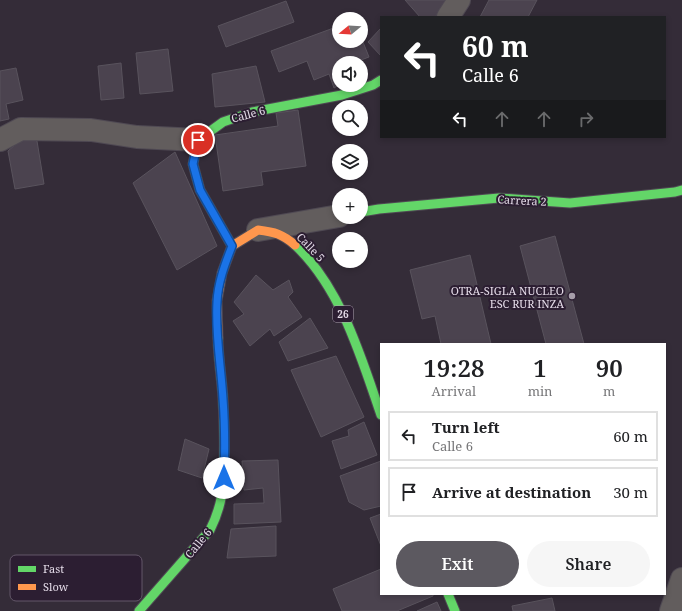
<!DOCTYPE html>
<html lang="en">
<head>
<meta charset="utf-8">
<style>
  :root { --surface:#fff; --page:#f6f6f6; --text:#202124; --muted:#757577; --line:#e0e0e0; --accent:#5c5960 }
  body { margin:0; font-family:"Noto Serif",serif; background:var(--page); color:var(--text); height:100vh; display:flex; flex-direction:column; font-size:15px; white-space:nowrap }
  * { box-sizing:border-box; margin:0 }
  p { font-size:13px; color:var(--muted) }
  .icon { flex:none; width:22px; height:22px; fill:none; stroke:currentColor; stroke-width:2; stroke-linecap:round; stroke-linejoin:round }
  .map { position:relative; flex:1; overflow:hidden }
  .panel { position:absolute; left:380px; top:343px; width:286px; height:252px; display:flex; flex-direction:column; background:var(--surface); border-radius:0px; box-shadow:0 2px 6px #0003 }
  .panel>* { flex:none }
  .hud { position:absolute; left:380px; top:16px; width:286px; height:122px; border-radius:0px; box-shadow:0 2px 6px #0003; background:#202124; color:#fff; overflow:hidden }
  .needle { width:26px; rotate:252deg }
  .fabs { position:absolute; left:332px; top:12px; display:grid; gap:8px }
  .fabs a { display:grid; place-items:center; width:36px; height:36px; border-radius:50%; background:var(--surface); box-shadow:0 2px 6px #0003; font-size:20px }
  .pin { position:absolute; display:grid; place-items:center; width:34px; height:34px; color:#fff; margin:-17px; border:2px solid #fff; border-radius:50%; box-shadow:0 1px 4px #0007 }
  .me { position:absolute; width:44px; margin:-22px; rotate:0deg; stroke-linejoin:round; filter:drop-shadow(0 0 3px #0008) }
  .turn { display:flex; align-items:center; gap:14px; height:84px; padding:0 16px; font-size:18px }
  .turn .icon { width:52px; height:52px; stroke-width:2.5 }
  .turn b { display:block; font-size:28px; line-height:34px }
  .lanes { display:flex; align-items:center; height:38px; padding:0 16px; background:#0003; justify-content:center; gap:20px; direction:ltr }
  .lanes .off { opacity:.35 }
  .eta { display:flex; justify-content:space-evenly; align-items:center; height:68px; text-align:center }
  .eta b { font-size:24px; font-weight:600; line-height:28px }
  .primary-button { display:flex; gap:8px; margin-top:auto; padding:8px 16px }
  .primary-button a { flex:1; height:46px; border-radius:24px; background:var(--accent); color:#fff; font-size:16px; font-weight:600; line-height:46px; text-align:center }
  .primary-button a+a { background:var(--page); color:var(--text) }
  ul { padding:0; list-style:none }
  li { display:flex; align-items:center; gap:12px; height:50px; margin:0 8px 6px; padding:0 8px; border:2px solid var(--line); border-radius:0px }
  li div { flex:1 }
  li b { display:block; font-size:15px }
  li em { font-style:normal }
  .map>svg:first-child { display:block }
</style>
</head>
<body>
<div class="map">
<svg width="682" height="611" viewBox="0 0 682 611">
  <rect width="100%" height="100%" fill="#342c38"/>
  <!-- building -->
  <path fill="#4b434f" stroke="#59535d" d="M 405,0 L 449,0 L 435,17 L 420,17 Z
    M 489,0 L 537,0 L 528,17 L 480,17 Z
    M 286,1 L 294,22 L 226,47 L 218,26 Z
    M 339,26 L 339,41 L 361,41 L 361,37 L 369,57 L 353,63 L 339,63 L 339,85 L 334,88 L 329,74 L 314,80 L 307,61 L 279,72 L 271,51 Z
    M 381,28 L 381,56 L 368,42 Z
    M 168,49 L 173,91 L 140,94 L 136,53 Z
    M 121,63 L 124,98 L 101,100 L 98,66 Z
    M 256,66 L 265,102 L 215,107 L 212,74 Z
    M 16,68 L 23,100 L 6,104 L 9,119 L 0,121 L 0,71 Z
    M 298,110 L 306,166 L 261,172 L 263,185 L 223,191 L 215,135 L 278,126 L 276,113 Z
    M 24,137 L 37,141 L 44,184 L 15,189 L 8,151 Z
    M 175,152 L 217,246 L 177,270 L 133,183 Z
    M 555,236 L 584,344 L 546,344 L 520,246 Z
    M 470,255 L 491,344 L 441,344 L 435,316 L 422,319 L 410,270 Z
    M 256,275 L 273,290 L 289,280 L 293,292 L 288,297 L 302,317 L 274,336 L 270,329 L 250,346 L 233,321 L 244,314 L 234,302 Z
    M 310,318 L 328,348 L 288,361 L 279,342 Z
    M 336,356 L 364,417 L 321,437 L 291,370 Z
    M 364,422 L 377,455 L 341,469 L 332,441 L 349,436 L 348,430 Z
    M 185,439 L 209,449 L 202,478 L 178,470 Z
    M 278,460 L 281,522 L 234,524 L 234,504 L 264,503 L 263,488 L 244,490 L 242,461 Z
    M 381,461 L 381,506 L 364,510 L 349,502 L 340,476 Z
    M 381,514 L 381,546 L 370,518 Z
    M 276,526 L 276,556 L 227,558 L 231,529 Z
    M 381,569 L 381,594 L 433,594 L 433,596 L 397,611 L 342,611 L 333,589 Z
    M 552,598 L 555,611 L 513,611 L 512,606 Z
    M 437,602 L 441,611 L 417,611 Z"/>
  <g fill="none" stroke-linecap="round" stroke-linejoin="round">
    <defs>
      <path id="street" d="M 448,17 L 459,0
        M 0,140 L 21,129 L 91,130 L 137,137 L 198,140
        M 258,230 L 339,216
        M 671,611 L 682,579"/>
      <path id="fast" d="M 361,212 L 379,209 L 499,198 L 570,203 L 675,192 L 682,190
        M 295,245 C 341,288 361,357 381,415
        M 232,246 L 200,190 L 193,164 L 198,140 L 223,122 L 252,112 L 342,95 L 373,85 L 381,80
        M 448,594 L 455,611
        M 139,611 L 210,530 C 222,506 224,487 224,461 C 225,441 224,420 223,399 C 222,379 218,358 218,338"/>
      <path id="slow" d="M 218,338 L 217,301 L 222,273 L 232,246 L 258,230 C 275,232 282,234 295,245"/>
    </defs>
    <!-- street casing -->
    <use href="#street" stroke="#4f4953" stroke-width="24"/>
    <!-- fast casing -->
    <use href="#fast" stroke="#4f4953" stroke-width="11"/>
    <!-- slow casing -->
    <use href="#slow" stroke="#4f4953" stroke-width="11"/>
    <!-- street -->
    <use href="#street" stroke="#625d5d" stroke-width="22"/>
    <!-- fast -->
    <use href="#fast" stroke="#63d668" stroke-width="9"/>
    <!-- slow -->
    <use href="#slow" stroke="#ff974d" stroke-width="9"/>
  </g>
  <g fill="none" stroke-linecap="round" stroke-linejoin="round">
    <defs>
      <path id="route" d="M 198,140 L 193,164 L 200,190 L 232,246 C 225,264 218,282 217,302 C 215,334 221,366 223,399 C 225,425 225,452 224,478"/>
    </defs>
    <!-- route casing -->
    <use href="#route" stroke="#114b97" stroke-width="10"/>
    <!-- route -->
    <use href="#route" stroke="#1a73e8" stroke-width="7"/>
  </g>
  <!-- markers -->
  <circle fill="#a69eaa" stroke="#2c1e32" stroke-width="1.5" cx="572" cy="296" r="4"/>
  <g text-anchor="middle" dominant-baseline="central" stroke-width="4" stroke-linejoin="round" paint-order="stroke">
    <!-- shield labels -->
    <rect fill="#2c1e32" stroke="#ada2b1" stroke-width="1" x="333" y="306" width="20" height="16" rx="3"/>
    <g font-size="10" font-weight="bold" fill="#e4dbe8">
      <text x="343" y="314">26</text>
    </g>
    <!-- street labels -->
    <g font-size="11" fill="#e4dbe8" stroke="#2c1e32">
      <text transform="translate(248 114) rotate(-15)">Calle 6</text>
      <text transform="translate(522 200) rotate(3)">Carrera 2</text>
      <text transform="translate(311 247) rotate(46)">Calle 5</text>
      <text transform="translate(198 543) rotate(-51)">Calle 6</text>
    </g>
    <!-- poi labels -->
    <g font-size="11" fill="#e4dbe8" stroke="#2c1e32" text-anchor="end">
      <text x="564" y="290">OTRA-SIGLA NUCLEO<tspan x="564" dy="13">ESC RUR INZA</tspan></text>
    </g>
  </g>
  <!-- legend -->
  <rect x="10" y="555" width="132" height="46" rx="6" fill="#2c1e32" stroke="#635769" stroke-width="1"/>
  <rect x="18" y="566" width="18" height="6" fill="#63d668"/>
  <rect x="18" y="584" width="18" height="6" fill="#ff974d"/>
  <g font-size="11" fill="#e4dbe8">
    <text x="43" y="573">Fast</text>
    <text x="43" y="591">Slow</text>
  </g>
</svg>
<div class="fabs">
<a><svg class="needle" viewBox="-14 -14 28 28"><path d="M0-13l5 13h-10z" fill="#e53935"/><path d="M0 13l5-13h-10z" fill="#757577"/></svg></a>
<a><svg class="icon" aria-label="sound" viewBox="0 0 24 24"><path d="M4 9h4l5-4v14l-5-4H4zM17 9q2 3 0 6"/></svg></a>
<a><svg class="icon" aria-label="search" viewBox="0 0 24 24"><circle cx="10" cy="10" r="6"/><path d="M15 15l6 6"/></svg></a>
<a><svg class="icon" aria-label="layers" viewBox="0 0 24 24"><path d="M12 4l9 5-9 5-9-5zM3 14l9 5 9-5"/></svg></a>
<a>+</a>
<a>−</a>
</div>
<div class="pin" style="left:198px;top:140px;background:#d93025"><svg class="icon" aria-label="arrive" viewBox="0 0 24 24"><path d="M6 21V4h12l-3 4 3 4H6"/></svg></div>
<svg class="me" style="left:224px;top:478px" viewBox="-20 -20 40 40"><circle r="19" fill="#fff"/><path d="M0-13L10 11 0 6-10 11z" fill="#1a73e8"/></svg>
<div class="hud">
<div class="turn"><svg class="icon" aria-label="left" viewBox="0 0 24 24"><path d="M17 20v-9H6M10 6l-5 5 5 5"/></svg><div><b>60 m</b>Calle 6</div></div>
<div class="lanes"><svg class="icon" aria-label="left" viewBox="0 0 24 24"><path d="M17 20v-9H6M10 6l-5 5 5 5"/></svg><svg class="icon off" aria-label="ahead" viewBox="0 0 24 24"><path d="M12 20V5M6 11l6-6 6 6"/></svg><svg class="icon off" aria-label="ahead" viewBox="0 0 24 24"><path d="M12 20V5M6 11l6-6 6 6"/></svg><svg class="icon off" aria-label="right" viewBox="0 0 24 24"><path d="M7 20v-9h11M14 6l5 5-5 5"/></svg></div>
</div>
<section class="panel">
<div class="eta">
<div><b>19:28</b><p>Arrival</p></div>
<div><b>1</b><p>min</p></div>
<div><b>90</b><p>m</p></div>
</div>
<ul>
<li><svg class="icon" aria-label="left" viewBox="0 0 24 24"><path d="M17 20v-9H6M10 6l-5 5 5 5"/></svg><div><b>Turn left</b><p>Calle 6</p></div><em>60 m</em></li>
<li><svg class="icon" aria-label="arrive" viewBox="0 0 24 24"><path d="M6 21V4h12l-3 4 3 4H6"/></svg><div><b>Arrive at destination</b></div><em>30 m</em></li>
</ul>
<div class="primary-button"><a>Exit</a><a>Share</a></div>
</section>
</div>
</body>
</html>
